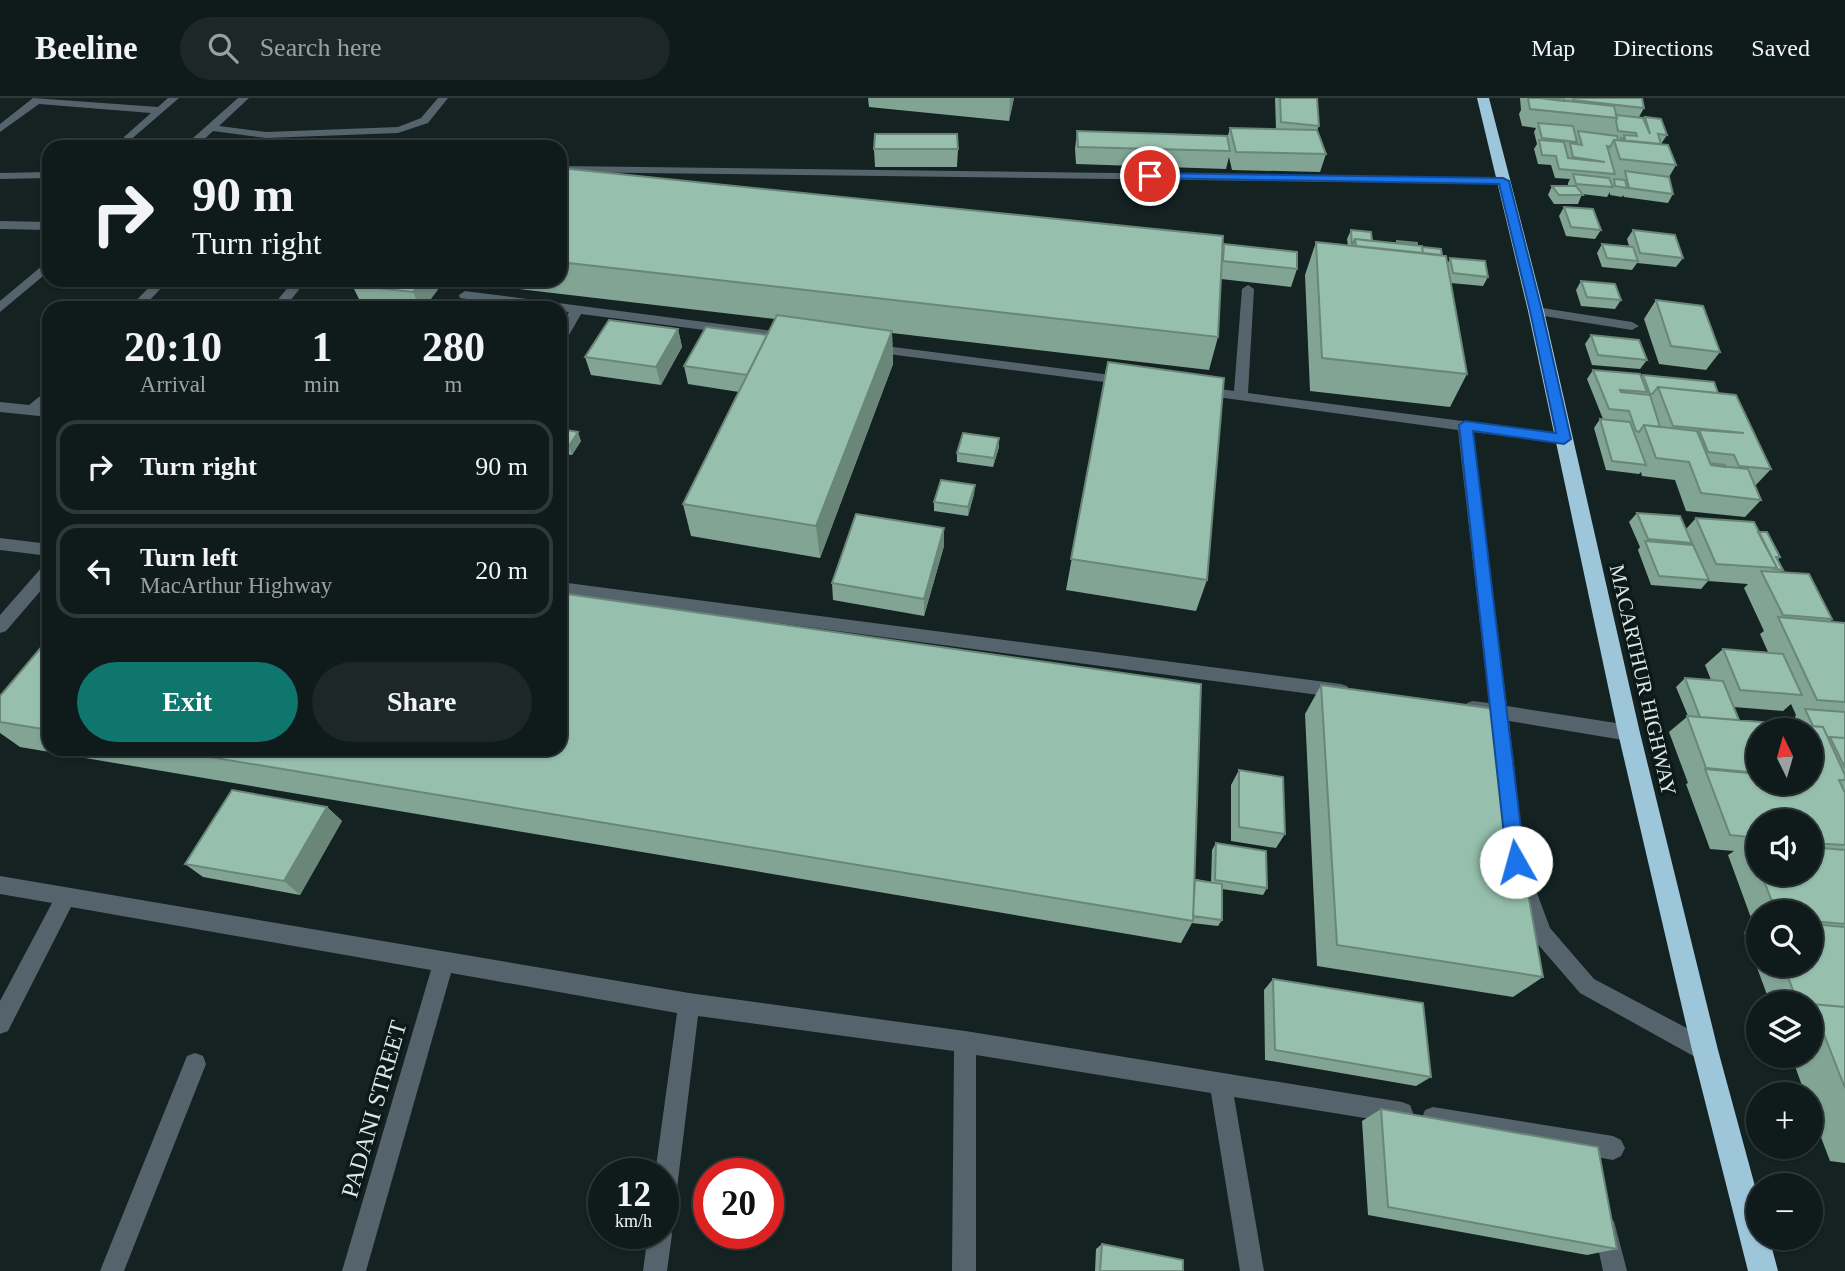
<!DOCTYPE html>
<html lang="en">
<head>
<meta charset="utf-8">
<style>
  :root { --surface:#0f1a1a; --page:#1d2727; --text:#f1f3f6; --muted:#9ba1a2; --line:#2f3839; --accent:#0f766e }
  body { margin:0; font-family:Georgia,serif; background:var(--page); color:var(--text); height:100vh; display:flex; flex-direction:column; font-size:26px; white-space:nowrap }
  * { box-sizing:border-box; margin:0 }
  p { font-size:23px; color:var(--muted) }
  .icon { flex:none; width:38px; height:38px; fill:none; stroke:currentColor; stroke-width:2; stroke-linecap:round; stroke-linejoin:round }
  .map { position:relative; flex:1; overflow:hidden }
  .panel { position:absolute; left:42px; top:203px; width:525px; height:455px; display:flex; flex-direction:column; background:var(--surface); border-radius:21px; box-shadow:0 2px 5px #0004,0 0 0 2px var(--line) }
  .panel>* { flex:none }
  .top-card { position:absolute; left:42px; top:42px; width:525px; height:147px; border-radius:21px; box-shadow:0 2px 5px #0004,0 0 0 2px var(--line); background:#0f1a1a; color:var(--text); overflow:hidden }
  .needle { width:46px; rotate:355deg }
  .controls { position:absolute; left:1746px; top:620px; display:grid; gap:14px }
  .controls a { display:grid; place-items:center; width:77px; height:77px; border-radius:50%; background:var(--surface); box-shadow:0 2px 5px #0004,0 0 0 2px var(--line); font-size:35px }
  .speed { position:absolute; left:588px; top:1060px; display:flex; gap:14px; font-size:35px; font-weight:700; text-align:center }
  .speed>* { display:grid; place-content:center; width:91px; height:91px; border-radius:50%; background:var(--surface); box-shadow:0 2px 5px #0004,0 0 0 2px var(--line); line-height:1 }
  .speed small { font-size:18px; font-weight:400 }
  .speed .limit { border:10px solid #d22; background:#fff; color:#111 }
  .pin { position:absolute; display:grid; place-items:center; width:60px; height:60px; color:#fff; margin:-30px; border:4px solid #fff; border-radius:50%; box-shadow:0 2px 7px #0007 }
  .me { position:absolute; width:77px; margin:-38px; rotate:353deg; stroke-linejoin:round; filter:drop-shadow(0 0 5px #0008) }
  .turn { display:flex; align-items:center; gap:24px; height:147px; padding:0 35px; font-size:32px }
  .turn .icon { width:91px; height:91px; stroke-width:2.5 }
  .turn b { display:block; font-size:49px; line-height:60px }
  .eta { display:flex; justify-content:space-evenly; align-items:center; height:119px; text-align:center }
  .eta b { font-size:42px; font-weight:600; line-height:49px }
  .action { display:flex; gap:14px; margin-top:auto; padding:14px 35px }
  .action a { flex:1; height:80px; border-radius:42px; background:var(--accent); color:#fff; font-size:28px; font-weight:600; line-height:80px; text-align:center }
  .action a+a { background:var(--page); color:var(--text) }
  ul { padding:0; list-style:none }
  li { display:flex; align-items:center; gap:21px; height:94px; margin:0 14px 10px; padding:0 21px; border:4px solid var(--line); border-radius:21px }
  li div { flex:1 }
  li b { display:block; font-size:26px }
  li em { font-style:normal }
  header { display:flex; align-items:center; gap:42px; box-sizing:border-box; height:98px; padding:0 35px; background:var(--surface); border-bottom:2px solid var(--line) }
  header strong { font-size:33px }
  nav { display:flex; gap:38px; margin-inline-start:auto; font-size:24px }
  .search { width:490px; height:63px; background:var(--page); display:flex; align-items:center; gap:18px; box-sizing:border-box; padding:0 24px; border-radius:38px; color:var(--muted); font-size:26px }
  .map>svg:first-child { display:block }
</style>
</head>
<body>
<header>
<strong>Beeline</strong>
<div class="search"><svg class="icon" aria-label="search" viewBox="0 0 24 24"><circle cx="10" cy="10" r="6"/><path d="M15 15l6 6"/></svg>Search here</div>
<nav><a>Map</a><a>Directions</a><a>Saved</a></nav>
</header>
<div class="map">
<svg width="1845" height="1173" viewBox="0 0 1845 1173">
  <rect width="100%" height="100%" fill="#142222"/>
  <g fill="none" stroke-linecap="round" stroke-linejoin="round">
    <!-- lane -->
    <path fill="#55646c" fill-rule="evenodd" d="M 1248,187 L 1254,191 L 1248,295 L 1569,337 L 1571,341 L 1564,346 L 1473,334 L 1507,608 L 1629,627 L 1635,630 L 1638,635 L 1635,640 L 1629,643 L 1509,623 L 1516,684 L 1514,690 L 1507,692 L 1500,690 L 1491,620 L 1467,615 L 1464,610 L 1467,605 L 1473,603 L 1489,605 L 1458,332 L 1195,296 L 1193,293 L 1200,288 L 1234,293 L 1242,191 Z
      M 465,193 L 790,235 L 797,239 L 790,243 L 581,216 L 565,244 L 560,245 L 560,229 L 569,214 L 560,213 L 560,210 L 535,210 L 460,200 L 459,197 Z
      M 1536,209 L 1632,224 L 1639,228 L 1632,232 L 1531,216 L 1531,210 Z
      M 870,246 L 1127,279 L 1134,283 L 1127,287 L 865,253 L 865,247 Z
      M 560,484 L 1341,586 L 1347,588 L 1350,593 L 1347,598 L 1341,600 L 560,496 Z
      M 1521,768 L 1528,771 L 1550,830 L 1594,881 L 1713,944 L 1716,952 L 1713,960 L 1705,963 L 1697,960 L 1580,895 L 1535,843 L 1511,777 L 1514,771 Z"/>
    <!-- street -->
    <path fill="#55646c" fill-rule="evenodd" d="M 33,0 L 158,9 L 168,0 L 179,0 L 128,44 L 124,43 L 124,39 L 151,15 L 39,6 L 0,34 L 0,26 Z
      M 238,0 L 249,0 L 219,28 L 266,34 L 398,29 L 421,20 L 438,0 L 448,0 L 428,25 L 398,35 L 266,40 L 213,33 L 196,49 L 183,49 Z
      M 560,68 L 1503,80 L 1509,83 L 1503,86 L 560,74 Z
      M 49,74 L 49,80 L 0,81 L 0,75 Z
      M 0,123 L 49,124 L 49,132 L 0,131 Z
      M 49,162 L 49,173 L 0,214 L 0,203 Z
      M 156,182 L 169,182 L 142,210 L 129,210 Z
      M 294,182 L 307,182 L 284,210 L 271,210 Z
      M 49,291 L 49,304 L 44,309 L 49,309 L 49,319 L 0,314 L 0,304 L 29,307 Z
      M 0,440 L 49,446 L 49,458 L 0,452 Z
      M 49,466 L 49,483 L 6,533 L 0,535 L 0,517 L 43,468 Z
      M 0,778 L 689,895 L 965,933 L 1402,1004 L 1410,1007 L 1413,1015 L 1410,1023 L 1402,1026 L 1234,999 L 1264,1173 L 1240,1173 L 1211,995 L 976,957 L 976,1173 L 952,1173 L 954,953 L 698,918 L 675,1107 L 671,1115 L 663,1119 L 663,1076 L 655,1076 L 677,915 L 451,875 L 366,1173 L 342,1173 L 431,872 L 71,809 L 8,933 L 0,936 L 0,903 L 52,805 L 0,796 Z
      M 195,955 L 203,958 L 206,966 L 124,1173 L 100,1173 L 187,958 Z
      M 1433,1009 L 1613,1038 L 1621,1042 L 1625,1050 L 1621,1058 L 1613,1062 L 1433,1031 L 1425,1028 L 1422,1020 L 1425,1012 Z
      M 1606,1119 L 1614,1123 L 1627,1173 L 1603,1173 L 1594,1131 L 1598,1123 Z
      M 663,1125 L 669,1127 L 672,1136 L 667,1173 L 643,1173 L 648,1136 L 663,1136 Z"/>
    <!-- highway -->
    <path fill="#9ec6da" fill-rule="evenodd" d="M 1477,0 L 1489,0 L 1544,213 L 1640,635 L 1718,952 L 1759,1103 L 1759,1139 L 1769,1139 L 1778,1173 L 1748,1173 L 1692,952 L 1618,635 L 1528,213 Z"/>
  </g>
  <!-- wall -->
  <path fill="#81a495" fill-rule="evenodd" d="M 868,0 L 1014,0 L 1009,23 L 869,9 Z
    M 1275,0 L 1317,0 L 1319,28 L 1317,32 L 1326,56 L 1320,74 L 1232,72 L 1229,59 L 1226,71 L 1076,66 L 1075,51 L 1077,33 L 1227,41 L 1230,30 L 1276,31 Z
    M 1520,0 L 1642,0 L 1644,10 L 1639,19 L 1644,21 L 1645,19 L 1667,37 L 1661,46 L 1676,67 L 1669,79 L 1673,96 L 1668,105 L 1624,99 L 1623,97 L 1622,99 L 1610,97 L 1610,94 L 1607,99 L 1582,96 L 1578,106 L 1554,106 L 1548,97 L 1552,88 L 1568,88 L 1568,85 L 1570,81 L 1555,80 L 1551,67 L 1538,66 L 1534,51 L 1537,46 L 1534,34 L 1536,30 L 1522,28 L 1519,16 L 1521,12 Z
    M 874,51 L 958,51 L 957,69 L 875,69 Z
    M 560,70 L 1222,153 L 1224,146 L 1297,171 L 1291,189 L 1221,181 L 1218,239 L 1209,272 L 892,235 L 893,266 L 820,460 L 691,438 L 683,406 L 739,294 L 688,286 L 684,268 L 767,237 L 775,221 L 501,189 L 498,182 L 560,182 Z
    M 1564,109 L 1601,132 L 1595,141 L 1566,138 L 1559,118 Z
    M 1351,132 L 1372,143 L 1396,145 L 1397,143 L 1422,149 L 1442,157 L 1448,165 L 1450,160 L 1488,179 L 1483,188 L 1451,185 L 1467,276 L 1450,309 L 1310,293 L 1305,177 L 1316,144 L 1348,148 L 1347,141 Z
    M 1633,132 L 1683,160 L 1676,169 L 1637,165 L 1632,172 L 1602,169 L 1597,155 L 1602,146 L 1629,148 L 1627,141 Z
    M 356,182 L 445,182 L 424,210 L 400,210 L 361,205 L 352,187 Z
    M 1581,183 L 1621,202 L 1615,211 L 1581,208 L 1576,192 Z
    M 1656,202 L 1720,254 L 1706,272 L 1659,266 L 1644,221 Z
    M 678,231 L 682,249 L 661,287 L 591,277 L 585,259 Z
    M 1591,237 L 1647,262 L 1640,271 L 1592,267 L 1585,246 Z
    M 1108,264 L 1207,482 L 1196,513 L 1066,492 Z
    M 1593,272 L 1641,279 L 1643,277 L 1718,295 L 1771,371 L 1755,388 L 1761,402 L 1745,419 L 1686,413 L 1675,382 L 1642,378 L 1641,374 L 1639,376 L 1606,372 L 1594,330 L 1600,321 L 1603,321 L 1587,281 Z
    M 560,331 L 581,343 L 572,357 L 560,355 Z
    M 999,340 L 999,349 L 993,369 L 957,364 L 957,355 Z
    M 975,387 L 974,396 L 968,418 L 934,413 L 934,404 Z
    M 1637,415 L 1686,431 L 1696,420 L 1758,434 L 1780,459 L 1778,462 L 1783,472 L 1781,474 L 1832,521 L 1830,524 L 1845,525 L 1845,1065 L 1830,1063 L 1811,1013 L 1811,996 L 1805,996 L 1791,957 L 1811,957 L 1811,905 L 1770,905 L 1744,834 L 1754,828 L 1728,757 L 1734,753 L 1710,751 L 1686,686 L 1688,685 L 1669,634 L 1688,618 L 1676,589 L 1685,580 L 1711,582 L 1705,567 L 1723,551 L 1768,554 L 1760,536 L 1764,533 L 1744,490 L 1748,486 L 1708,483 L 1701,491 L 1651,487 L 1638,452 L 1640,449 L 1629,424 ZM 1791,606 L 1796,617 L 1795,619 L 1798,627 L 1739,622 L 1734,609 L 1783,613 ZM 1759,723 L 1811,723 L 1811,775 L 1759,775 ZM 1759,814 L 1811,814 L 1811,866 L 1759,866 Z
    M 944,448 L 924,518 L 833,502 L 832,485 Z
    M 49,540 L 49,651 L 560,651 L 1211,784 L 1212,752 L 1216,745 L 1267,790 L 1263,797 L 1222,791 L 1222,822 L 1218,828 L 1192,825 L 1181,845 L 20,649 L 0,635 L 0,598 Z
    M 1321,587 L 1543,879 L 1513,899 L 1317,868 L 1305,616 Z
    M 1239,672 L 1285,736 L 1276,750 L 1231,743 L 1231,687 Z
    M 327,709 L 342,723 L 300,797 L 203,779 L 185,766 Z
    M 1273,881 L 1431,979 L 1416,988 L 1265,962 L 1264,892 Z
    M 1381,1011 L 1617,1151 L 1587,1157 L 1368,1117 L 1362,1023 Z
    M 1102,1146 L 1183,1173 L 1095,1173 L 1096,1151 Z"/>
  <!-- shaded-wall -->
  <path fill="#698679" d="M 1010,0 L 1014,0 L 1009,23 Z
    M 423,182 L 445,182 L 424,210 L 420,210 L 413,194 Z
    M 678,231 L 682,249 L 661,287 L 656,269 Z
    M 892,233 L 893,266 L 820,460 L 816,428 Z
    M 578,334 L 581,343 L 572,357 L 569,348 Z
    M 999,340 L 999,349 L 993,369 L 994,360 Z
    M 975,387 L 974,396 L 968,418 L 968,409 Z
    M 944,430 L 944,448 L 924,518 L 924,501 Z
    M 327,709 L 342,723 L 300,797 L 284,783 Z"/>
  <!-- building -->
  <path fill="#96bfad" stroke="#698679" stroke-width="2" d="M 1280,0 L 1317,0 L 1319,28 L 1281,24 Z
    M 1528,0 L 1539,0 L 1614,8 L 1617,20 L 1530,11 Z
    M 1539,0 L 1564,0 L 1564,3 Z
    M 1573,0 L 1642,0 L 1644,10 L 1573,2 Z
    M 1616,17 L 1643,20 L 1650,36 L 1645,19 L 1661,21 L 1667,37 L 1658,36 L 1661,46 L 1621,42 L 1621,40 L 1625,41 L 1624,37 L 1637,38 L 1636,35 L 1618,33 L 1616,23 L 1617,20 Z
    M 1538,25 L 1573,28 L 1577,44 L 1542,40 Z
    M 1230,30 L 1317,32 L 1326,56 L 1236,54 Z
    M 1077,33 L 1227,38 L 1230,53 L 1078,49 Z
    M 1578,33 L 1617,38 L 1618,42 L 1614,42 L 1610,49 L 1607,48 L 1615,76 L 1559,71 L 1556,58 L 1542,57 L 1539,42 L 1564,44 L 1568,60 L 1605,64 L 1573,59 L 1570,45 L 1582,47 Z
    M 875,36 L 957,36 L 958,51 L 874,51 Z
    M 1614,42 L 1668,47 L 1676,67 L 1620,61 Z
    M 560,70 L 1223,138 L 1218,239 L 560,164 Z
    M 1625,73 L 1669,79 L 1673,96 L 1629,90 Z
    M 1573,76 L 1609,80 L 1613,89 L 1576,86 Z
    M 1614,81 L 1625,82 L 1627,90 L 1615,88 Z
    M 1552,88 L 1576,88 L 1583,97 L 1559,97 Z
    M 1564,109 L 1593,111 L 1601,132 L 1571,129 Z
    M 1351,132 L 1371,134 L 1372,143 L 1355,141 L 1352,148 Z
    M 1633,132 L 1675,137 L 1683,160 L 1640,155 Z
    M 1355,141 L 1422,148 L 1423,155 L 1356,148 Z
    M 1397,143 L 1417,145 L 1417,147 L 1397,145 Z
    M 1316,144 L 1446,158 L 1467,276 L 1322,260 Z
    M 1224,146 L 1297,154 L 1297,171 L 1223,163 Z
    M 1602,146 L 1633,149 L 1638,163 L 1607,160 Z
    M 1422,149 L 1441,151 L 1442,157 L 1423,155 Z
    M 1450,160 L 1485,163 L 1488,179 L 1453,175 Z
    M 356,182 L 423,182 L 413,194 L 352,187 Z
    M 1581,183 L 1615,186 L 1621,202 L 1587,199 Z
    M 1656,202 L 1703,208 L 1720,254 L 1671,248 Z
    M 777,217 L 892,233 L 816,428 L 683,406 Z
    M 609,222 L 678,231 L 656,269 L 585,259 Z
    M 706,229 L 767,237 L 747,277 L 684,268 Z
    M 1591,237 L 1639,242 L 1647,262 L 1598,257 Z
    M 1108,264 L 1224,280 L 1207,482 L 1071,461 Z
    M 1593,272 L 1640,276 L 1647,294 L 1620,292 L 1621,294 L 1650,297 L 1660,329 L 1644,327 L 1639,334 L 1636,333 L 1629,313 L 1609,311 Z
    M 1643,277 L 1714,284 L 1718,295 L 1658,289 L 1652,296 L 1650,296 Z
    M 1658,289 L 1736,297 L 1771,371 L 1739,368 L 1734,357 L 1708,354 L 1699,332 L 1744,335 L 1673,328 Z
    M 1600,321 L 1630,324 L 1646,367 L 1612,363 Z
    M 1644,327 L 1697,333 L 1711,367 L 1748,371 L 1761,402 L 1701,395 L 1689,364 L 1656,360 Z
    M 560,331 L 578,334 L 569,348 L 560,347 Z
    M 963,335 L 999,340 L 994,360 L 957,355 Z
    M 1710,365 L 1725,367 L 1725,369 L 1711,367 Z
    M 941,382 L 975,387 L 968,409 L 934,404 Z
    M 1637,415 L 1680,418 L 1692,445 L 1648,441 Z
    M 856,416 L 944,430 L 924,501 L 832,485 Z
    M 1696,420 L 1754,424 L 1777,470 L 1716,466 Z
    M 1758,434 L 1767,434 L 1780,459 L 1776,459 L 1783,472 L 1775,471 L 1777,470 Z
    M 1645,443 L 1693,447 L 1709,482 L 1659,478 Z
    M 1761,473 L 1809,476 L 1832,521 L 1783,517 Z
    M 560,495 L 1201,586 L 1193,823 L 162,651 L 560,651 Z
    M 1778,519 L 1845,525 L 1845,604 L 1817,602 Z
    M 49,540 L 49,632 L 0,624 L 0,598 Z
    M 1723,551 L 1783,556 L 1802,597 L 1740,592 Z
    M 1685,580 L 1723,583 L 1739,622 L 1700,619 Z
    M 1321,587 L 1495,611 L 1543,879 L 1337,847 Z
    M 1805,611 L 1845,614 L 1845,640 L 1830,639 L 1828,640 L 1823,629 L 1813,628 Z
    M 1687,618 L 1823,629 L 1845,677 L 1845,682 L 1839,682 L 1845,695 L 1845,747 L 1811,745 L 1811,723 L 1759,723 L 1759,740 L 1730,737 L 1705,671 L 1759,676 L 1759,684 L 1811,684 L 1811,632 L 1759,632 L 1759,675 L 1706,670 Z
    M 1830,639 L 1845,640 L 1845,670 Z
    M 1239,672 L 1283,679 L 1285,736 L 1239,729 Z
    M 232,692 L 327,709 L 284,783 L 185,766 Z
    M 1748,744 L 1759,744 L 1759,770 Z
    M 1216,745 L 1266,753 L 1267,790 L 1215,782 Z
    M 1811,749 L 1845,752 L 1845,826 L 1811,823 L 1811,814 L 1776,814 L 1761,775 L 1811,775 Z
    M 1195,782 L 1222,786 L 1222,822 L 1193,818 Z
    M 1811,826 L 1845,829 L 1845,909 L 1811,906 L 1811,905 L 1798,905 L 1783,866 L 1811,866 Z
    M 1273,881 L 1423,905 L 1431,979 L 1275,952 Z
    M 1812,906 L 1845,909 L 1845,990 Z
    M 1381,1011 L 1598,1049 L 1617,1151 L 1388,1109 Z
    M 1102,1146 L 1183,1162 L 1183,1173 L 1100,1173 Z"/>
  <!-- route -->
  <path fill="#1a73e8" stroke="#114b97" stroke-width="2" d="M 1150,75 L 1503,80 L 1509,83 L 1542,213 L 1571,341 L 1564,346 L 1473,333 L 1525,764 L 1523,770 L 1516,772 L 1510,770 L 1507,764 L 1459,327 L 1465,323 L 1556,335 L 1530,213 L 1499,86 L 1147,80 L 1145,78 Z"/>
  <g text-anchor="middle" dominant-baseline="central" stroke-width="7" stroke-linejoin="round" paint-order="stroke">
    <!-- street labels -->
    <g font-size="21" fill="#dee7e8" stroke="#0b1919">
      <text transform="translate(1643 582) rotate(77)">MACARTHUR HIGHWAY</text>
    </g>
    <!-- near-street labels -->
    <g font-size="24" fill="#dee7e8" stroke="#0b1919">
      <text transform="translate(374 1011) rotate(-74)">PADANI STREET</text>
    </g>
  </g>
</svg>
<div class="controls">
<a><svg class="needle" viewBox="-14 -14 28 28"><path d="M0-13l5 13h-10z" fill="#e53935"/><path d="M0 13l5-13h-10z" fill="#9ba1a2"/></svg></a>
<a><svg class="icon" aria-label="sound" viewBox="0 0 24 24"><path d="M4 9h4l5-4v14l-5-4H4zM17 9q2 3 0 6"/></svg></a>
<a><svg class="icon" aria-label="search" viewBox="0 0 24 24"><circle cx="10" cy="10" r="6"/><path d="M15 15l6 6"/></svg></a>
<a><svg class="icon" aria-label="layers" viewBox="0 0 24 24"><path d="M12 4l9 5-9 5-9-5zM3 14l9 5 9-5"/></svg></a>
<a>+</a>
<a>−</a>
</div>
<div class="speed"><div>12<small>km/h</small></div><div class="limit">20</div></div>
<div class="pin" style="left:1150px;top:78px;background:#d93025"><svg class="icon" aria-label="arrive" viewBox="0 0 24 24"><path d="M6 21V4h12l-3 4 3 4H6"/></svg></div>
<svg class="me" style="left:1516px;top:764px" viewBox="-20 -20 40 40"><circle r="19" fill="#fff"/><path d="M0-13L10 11 0 6-10 11z" fill="#1a73e8"/></svg>
<div class="top-card">
<div class="turn"><svg class="icon" aria-label="right" viewBox="0 0 24 24"><path d="M7 20v-9h11M14 6l5 5-5 5"/></svg><div><b>90 m</b>Turn right</div></div>
</div>
<section class="panel">
<div class="eta">
<div><b>20:10</b><p>Arrival</p></div>
<div><b>1</b><p>min</p></div>
<div><b>280</b><p>m</p></div>
</div>
<ul>
<li><svg class="icon" aria-label="right" viewBox="0 0 24 24"><path d="M7 20v-9h11M14 6l5 5-5 5"/></svg><div><b>Turn right</b></div><em>90 m</em></li>
<li><svg class="icon" aria-label="left" viewBox="0 0 24 24"><path d="M17 20v-9H6M10 6l-5 5 5 5"/></svg><div><b>Turn left</b><p>MacArthur Highway</p></div><em>20 m</em></li>
</ul>
<div class="action"><a>Exit</a><a>Share</a></div>
</section>
</div>
</body>
</html>
